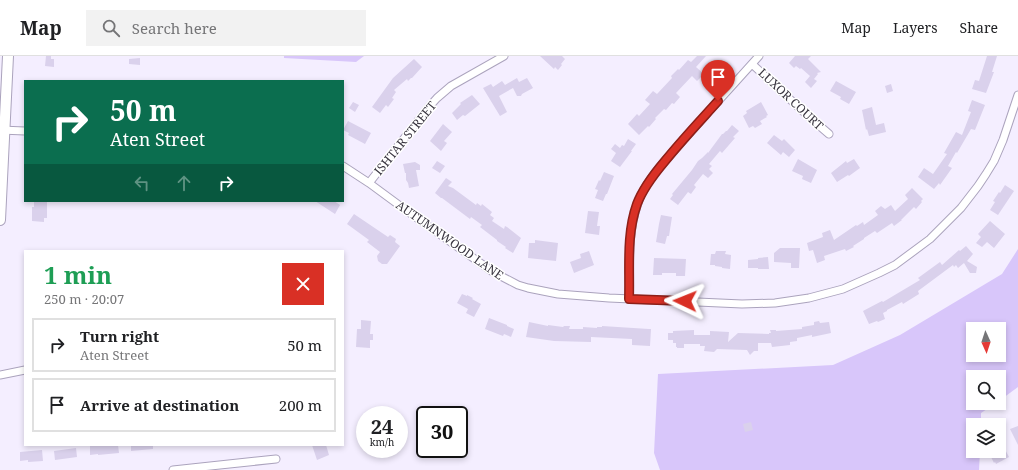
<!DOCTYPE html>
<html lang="en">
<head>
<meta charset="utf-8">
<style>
  :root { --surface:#fff; --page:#f2f2f2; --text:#202124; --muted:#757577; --line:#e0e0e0 }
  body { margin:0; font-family:"Noto Serif",serif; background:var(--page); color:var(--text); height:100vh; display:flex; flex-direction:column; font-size:15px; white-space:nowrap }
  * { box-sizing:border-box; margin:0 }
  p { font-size:13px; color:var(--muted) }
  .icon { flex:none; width:22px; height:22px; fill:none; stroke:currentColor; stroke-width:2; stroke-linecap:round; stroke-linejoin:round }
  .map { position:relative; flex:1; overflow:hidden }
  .side { position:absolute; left:24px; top:194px; width:320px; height:196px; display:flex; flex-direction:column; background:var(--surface); border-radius:0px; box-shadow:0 2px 6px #0003 }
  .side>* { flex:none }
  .guide { position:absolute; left:24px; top:24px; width:320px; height:122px; border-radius:0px; box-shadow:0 2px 6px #0003; background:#0b6e4f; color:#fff; overflow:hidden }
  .needle { width:26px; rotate:177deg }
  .tools { position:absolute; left:966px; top:266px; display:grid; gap:8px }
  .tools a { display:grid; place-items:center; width:40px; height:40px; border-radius:0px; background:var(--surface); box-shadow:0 2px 6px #0003; font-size:20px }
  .speed { position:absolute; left:356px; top:350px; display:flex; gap:8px; font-size:20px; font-weight:700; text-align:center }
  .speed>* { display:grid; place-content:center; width:52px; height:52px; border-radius:50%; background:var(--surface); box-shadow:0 2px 6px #0003; line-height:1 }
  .speed small { font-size:10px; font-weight:400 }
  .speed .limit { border:2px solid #111; border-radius:6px; background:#fff; color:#111 }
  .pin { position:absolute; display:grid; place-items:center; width:34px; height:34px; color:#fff; margin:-41px -17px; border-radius:50% 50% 50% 0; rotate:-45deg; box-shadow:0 0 4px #0007 }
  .pin .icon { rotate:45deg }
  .me { position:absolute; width:44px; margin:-22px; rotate:272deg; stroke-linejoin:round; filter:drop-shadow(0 0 3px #0008) }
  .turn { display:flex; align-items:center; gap:14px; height:84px; padding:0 20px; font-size:18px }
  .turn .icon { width:52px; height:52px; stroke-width:2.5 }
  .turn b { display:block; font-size:28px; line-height:34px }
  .lanes { display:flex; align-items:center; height:38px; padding:0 20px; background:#0003; justify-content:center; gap:20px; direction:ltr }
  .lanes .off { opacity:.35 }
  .round { display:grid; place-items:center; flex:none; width:42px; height:42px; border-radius:0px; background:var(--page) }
  .headline { display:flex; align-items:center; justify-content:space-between; height:68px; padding:0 20px }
  h1 { font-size:24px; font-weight:700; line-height:30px; color:#1e9e55 }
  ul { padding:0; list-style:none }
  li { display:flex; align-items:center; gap:12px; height:54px; margin:0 8px 6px; padding:0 12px; border:2px solid var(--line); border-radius:0px }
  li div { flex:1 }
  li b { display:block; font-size:15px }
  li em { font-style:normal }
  header { display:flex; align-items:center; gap:24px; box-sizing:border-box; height:56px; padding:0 20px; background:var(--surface); border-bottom:1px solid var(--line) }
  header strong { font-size:19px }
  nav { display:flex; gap:22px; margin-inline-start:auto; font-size:14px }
  .search { width:280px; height:36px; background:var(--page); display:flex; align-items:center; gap:10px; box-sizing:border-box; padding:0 14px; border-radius:0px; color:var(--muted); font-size:15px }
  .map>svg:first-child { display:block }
</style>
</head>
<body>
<header>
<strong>Map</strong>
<div class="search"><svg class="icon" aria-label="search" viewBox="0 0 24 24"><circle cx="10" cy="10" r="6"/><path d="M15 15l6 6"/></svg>Search here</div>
<nav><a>Map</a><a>Layers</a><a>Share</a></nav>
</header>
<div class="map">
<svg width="1018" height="414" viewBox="0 0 1018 414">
  <rect width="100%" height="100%" fill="#f4eeff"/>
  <!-- green -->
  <path fill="#d8c6fa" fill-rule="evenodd" d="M 284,0 L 364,0 L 356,6 L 284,2 Z
    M 1018,193 L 1018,331 L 999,345 L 999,321 L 973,321 L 973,347 L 996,347 L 981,357 L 981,369 L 973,369 L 973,395 L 980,395 L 979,414 L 660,414 L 654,397 L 658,318 L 833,309 L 900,279 L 1002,218 ZM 973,273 L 999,273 L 999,299 L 973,299 Z"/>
  <!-- building -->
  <path fill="#dad1ec" d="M 46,0 L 51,0 L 51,3 L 54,3 L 54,11 L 45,10 Z
    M 540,0 L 562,0 L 565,3 L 561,8 L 562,9 L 558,14 L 555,11 L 554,13 Z
    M 697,0 L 706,0 L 696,11 L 704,18 L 697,25 L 692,20 L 676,37 L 680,41 L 674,48 L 672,47 L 666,54 L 664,53 L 655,62 L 656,63 L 649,71 L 648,70 L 639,79 L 628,68 L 637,58 L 639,60 L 650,48 L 645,44 L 653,35 L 657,38 L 672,22 L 671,20 L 678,13 L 679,14 L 688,4 L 691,6 Z
    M 795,0 L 811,0 L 808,3 L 821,16 L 817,17 L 818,18 L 814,23 L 817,25 L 811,32 L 805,26 L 810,20 L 801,12 L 800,13 L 796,10 L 794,12 L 789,7 Z
    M 987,0 L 997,0 L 992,16 L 994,16 L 986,37 L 972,33 L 975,24 L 979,25 Z
    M 140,2 L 140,9 L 129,8 L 129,3 Z
    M 414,3 L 422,11 L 412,22 L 411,22 L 408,25 L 407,23 L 394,34 L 396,36 L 392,42 L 394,43 L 388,51 L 386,49 L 380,57 L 372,51 L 393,22 Z
    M 517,22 L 519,26 L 527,22 L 533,32 L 522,38 L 521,40 L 517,40 L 513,32 L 499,40 L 507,56 L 500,60 L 483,32 L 491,28 L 493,31 L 502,25 L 505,29 Z
    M 836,25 L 856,36 L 849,48 L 840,43 L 841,41 L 830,35 Z
    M 891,28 L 893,35 L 887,37 L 885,30 Z
    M 472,39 L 480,48 L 465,60 L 463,59 L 457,64 L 452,57 L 461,48 L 460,47 Z
    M 972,44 L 985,49 L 975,74 L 971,73 L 957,97 L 956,96 L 948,110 L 952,112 L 940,129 L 939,127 L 934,133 L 918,121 L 924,112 L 933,118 L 947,98 L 944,97 L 956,76 L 962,79 L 971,56 L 968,55 Z
    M 353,46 L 359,49 L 355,56 L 349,52 Z
    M 761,46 L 768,59 L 766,60 L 767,61 L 760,65 L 762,68 L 755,72 L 753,70 L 749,72 L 743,60 L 747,57 L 746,55 Z
    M 872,51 L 876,69 L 884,67 L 886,76 L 869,80 L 867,73 L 866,74 L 862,54 Z
    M 348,65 L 371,77 L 365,88 L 348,79 L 349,77 L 343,74 Z
    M 443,68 L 452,76 L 444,85 L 447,87 L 441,95 L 430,85 Z
    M 732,69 L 739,75 L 733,81 L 735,82 L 722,97 L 720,95 L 709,108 L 712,110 L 709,113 L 713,117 L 708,122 L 703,118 L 694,129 L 696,131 L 691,138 L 688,136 L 678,149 L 670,143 L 673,139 L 672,138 L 692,114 L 698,105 L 702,102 L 708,96 L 708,97 L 722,78 L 723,78 L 726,75 L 727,75 Z
    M 774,79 L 782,85 L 784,83 L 795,94 L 789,101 L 783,96 L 781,99 L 767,87 Z
    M 628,83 L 636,88 L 631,95 L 632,95 L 620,111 L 611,105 L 616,97 L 611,93 L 615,88 L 620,92 L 622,89 L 624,90 Z
    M 798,103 L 817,114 L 811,127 L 802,123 L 803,120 L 792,115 Z
    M 854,103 L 860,112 L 849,120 L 848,119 L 837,126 L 831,117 L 846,105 L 847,107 Z
    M 437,105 L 445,110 L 440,117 L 432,112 Z
    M 415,106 L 420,109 L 420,114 L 416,114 L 419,130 L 409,132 L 408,127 L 406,124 L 406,117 L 405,117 L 403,108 Z
    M 604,116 L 614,120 L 607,138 L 606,138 L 603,145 L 595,142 L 598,134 L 595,133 L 599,124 L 600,125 Z
    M 446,122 L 452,126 L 448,130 L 453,132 L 476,149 L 477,147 L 481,150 L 482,148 L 492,156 L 490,159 L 494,162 L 492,165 L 504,173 L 505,170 L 507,171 L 521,182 L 513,197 L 505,192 L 506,191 L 497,185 L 497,184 L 480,171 L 482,169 L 471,161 L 470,163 L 442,142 L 441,142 L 435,137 Z
    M 1005,129 L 1014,135 L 998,159 L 990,154 L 995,146 L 993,145 L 999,136 L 1000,137 Z
    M 912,132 L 923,143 L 921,145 L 922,146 L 916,153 L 914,151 L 901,164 L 902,164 L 894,170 L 892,167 L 877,177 L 875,175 L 864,182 L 864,183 L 853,190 L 854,191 L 846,195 L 845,193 L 824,200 L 825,204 L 817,207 L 813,194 L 809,195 L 807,187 L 823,181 L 822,177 L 830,174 L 834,184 L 856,169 L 857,170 L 863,166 L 864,169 L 878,159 L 875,155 L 881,150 L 885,153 L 891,149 L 895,155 L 908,143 L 905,139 Z
    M 34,145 L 47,145 L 47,162 L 44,162 L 44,166 L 32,165 L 32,151 L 34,151 Z
    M 315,145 L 334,145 L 340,149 L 335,158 Z
    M 588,155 L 599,156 L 597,170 L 600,170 L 599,179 L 585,177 Z
    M 354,158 L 388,181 L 390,179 L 396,183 L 395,186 L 400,190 L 387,208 L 382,208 L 378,205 L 377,200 L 380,196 L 367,186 L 369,184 L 347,168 Z
    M 661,159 L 672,161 L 669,180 L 667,180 L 665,188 L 656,186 L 659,168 Z
    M 990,165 L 1005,178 L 994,192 L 987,186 L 982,191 L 976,187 L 981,181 L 978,178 Z
    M 535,184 L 558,187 L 556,205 L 528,202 L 529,187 L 535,187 Z
    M 966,190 L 973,198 L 967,205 L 977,211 L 976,217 L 970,217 L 964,207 L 958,212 L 956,209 L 954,211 L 953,209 L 918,235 L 919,238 L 903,248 L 902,246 L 887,254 L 887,255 L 883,257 L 885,263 L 878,266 L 877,265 L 869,268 L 863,255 L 882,245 L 883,246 L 920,224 L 918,222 L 940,206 L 942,209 L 959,194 L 960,195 Z
    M 780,192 L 800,192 L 799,212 L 791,212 L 791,207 L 774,206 L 774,197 Z
    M 589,195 L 594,209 L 574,217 L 570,206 L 581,202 L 580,198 Z
    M 716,195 L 726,195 L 725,198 L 731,199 L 730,213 L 722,212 L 722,211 L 715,210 L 715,209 L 710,209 L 711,198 L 715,198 Z
    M 768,201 L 769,213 L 758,213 L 758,212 L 748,212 L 748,204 L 758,203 L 758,202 Z
    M 654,202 L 686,203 L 685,220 L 676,220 L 676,217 L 662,217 L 662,219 L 653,219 Z
    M 462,238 L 467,240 L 467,239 L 473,242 L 472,243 L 481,248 L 474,261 L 466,257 L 468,253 L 457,247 Z
    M 489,262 L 507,269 L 507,270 L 514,273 L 511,281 L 504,278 L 503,280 L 485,273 Z
    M 361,264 L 371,265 L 370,278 L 373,278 L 373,284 L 370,284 L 370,292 L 356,291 L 357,273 L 361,273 Z
    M 819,265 L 820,267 L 829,266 L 831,277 L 812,281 L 812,279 L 797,282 L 797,285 L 790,286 L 790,289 L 772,291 L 771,287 L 758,287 L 758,295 L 754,295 L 750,299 L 747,294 L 717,293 L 714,296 L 704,295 L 705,290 L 700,290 L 700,288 L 684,288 L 684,292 L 677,292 L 677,291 L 676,291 L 676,287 L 673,287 L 673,284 L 668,284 L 668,277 L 673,277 L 673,275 L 694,274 L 694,279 L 710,279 L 710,275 L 729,276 L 728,286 L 738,277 L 769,278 L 769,277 L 771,277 L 770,274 L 776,274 L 776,276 L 776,275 L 802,273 L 802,271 L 814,269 L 814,266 Z
    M 529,266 L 548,270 L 548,269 L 563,271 L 564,270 L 570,270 L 569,273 L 583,273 L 583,271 L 597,272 L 597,271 L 602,271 L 602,270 L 649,273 L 651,273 L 650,290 L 632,289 L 632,283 L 591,281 L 591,286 L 554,285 L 526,281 Z
    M 751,366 L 753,374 L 745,376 L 743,368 Z
    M 1018,370 L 1018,389 L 1010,373 Z
    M 999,382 L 1009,401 L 996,408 L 995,406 L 994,407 L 991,401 L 994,399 L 992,395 L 999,395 Z
    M 97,389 L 118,389 L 119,397 L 98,399 L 98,398 L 90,399 L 90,390 Z
    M 131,389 L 153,389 L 153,393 L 131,395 Z
    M 312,389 L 326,389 L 329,399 L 317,404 Z
    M 76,392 L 77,401 L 55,404 L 54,395 Z
    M 42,394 L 43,405 L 28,406 L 28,404 L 20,405 L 20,396 Z"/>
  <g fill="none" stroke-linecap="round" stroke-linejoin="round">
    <defs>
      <path id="street" d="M 752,8 L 807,59 L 829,78
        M 0,74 L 25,75
        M 343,110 L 369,127 L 407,155 L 493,216 L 518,229 L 528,232 L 558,238 L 609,242 L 742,248 L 775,247 L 809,242 L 843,233 L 879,217 L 895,209 L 930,183 L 961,152 L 978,130 L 986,118 L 994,105 L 1003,84 L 1018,39
        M 369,127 L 428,52 L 437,42 L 451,30 L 504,0
        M 629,243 C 630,212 627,180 637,150 C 644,126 664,106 680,88 C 706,58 733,29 759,0
        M 0,319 L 25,314
        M 173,414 L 276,403"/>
      <path id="secondary" d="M 0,164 L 8,0"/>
    </defs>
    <!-- street casing -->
    <use href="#street" stroke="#aba3bd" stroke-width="9"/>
    <!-- secondary casing -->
    <use href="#secondary" stroke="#aba3bd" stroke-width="12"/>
    <!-- street -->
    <use href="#street" stroke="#fff" stroke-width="7"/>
    <!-- secondary -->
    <use href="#secondary" stroke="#fff" stroke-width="10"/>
  </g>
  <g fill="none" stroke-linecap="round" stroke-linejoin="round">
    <defs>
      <path id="route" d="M 685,245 L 629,243 C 630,212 626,179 637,148 C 643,132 654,118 665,105 C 682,84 700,65 718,45"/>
    </defs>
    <!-- route casing -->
    <use href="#route" stroke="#8d1f18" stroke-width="10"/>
    <!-- route -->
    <use href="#route" stroke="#d93025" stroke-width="7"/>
  </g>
  <g text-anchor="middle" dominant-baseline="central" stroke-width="3" stroke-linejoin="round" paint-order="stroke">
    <!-- street labels -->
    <g font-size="12" fill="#3a3641" stroke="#fff">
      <text transform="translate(791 43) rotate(43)">LUXOR COURT</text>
      <text transform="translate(405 82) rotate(-51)">ISHTAR STREET</text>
      <text transform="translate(450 184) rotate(35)">AUTUMNWOOD LANE</text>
    </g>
  </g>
</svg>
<div class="tools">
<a><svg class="needle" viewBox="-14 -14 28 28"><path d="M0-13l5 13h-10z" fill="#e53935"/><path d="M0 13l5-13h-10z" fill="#757577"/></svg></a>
<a><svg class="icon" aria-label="search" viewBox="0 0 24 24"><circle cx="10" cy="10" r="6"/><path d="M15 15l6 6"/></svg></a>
<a><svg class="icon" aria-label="layers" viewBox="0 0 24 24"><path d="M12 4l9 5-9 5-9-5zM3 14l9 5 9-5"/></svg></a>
</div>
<div class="speed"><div>24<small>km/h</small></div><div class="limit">30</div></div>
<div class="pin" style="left:718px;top:45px;background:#d93025"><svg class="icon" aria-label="arrive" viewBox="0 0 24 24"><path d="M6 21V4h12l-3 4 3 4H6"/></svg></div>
<svg class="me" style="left:685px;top:245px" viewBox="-20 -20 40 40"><path d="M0-17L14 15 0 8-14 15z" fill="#d93025" stroke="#fff" stroke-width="4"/></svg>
<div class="guide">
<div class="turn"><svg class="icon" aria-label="right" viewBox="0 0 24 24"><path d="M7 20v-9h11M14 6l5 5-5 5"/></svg><div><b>50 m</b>Aten Street</div></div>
<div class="lanes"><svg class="icon off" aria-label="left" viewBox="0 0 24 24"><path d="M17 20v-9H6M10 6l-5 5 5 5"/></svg><svg class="icon off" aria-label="ahead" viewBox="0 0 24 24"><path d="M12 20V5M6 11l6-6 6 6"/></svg><svg class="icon" aria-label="right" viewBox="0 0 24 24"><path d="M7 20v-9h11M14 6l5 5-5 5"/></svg></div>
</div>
<section class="side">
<div class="headline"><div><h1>1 min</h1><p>250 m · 20:07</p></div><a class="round" style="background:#d93025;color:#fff"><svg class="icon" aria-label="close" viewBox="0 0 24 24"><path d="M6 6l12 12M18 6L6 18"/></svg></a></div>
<ul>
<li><svg class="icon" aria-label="right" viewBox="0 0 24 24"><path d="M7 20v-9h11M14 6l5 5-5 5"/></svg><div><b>Turn right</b><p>Aten Street</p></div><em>50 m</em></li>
<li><svg class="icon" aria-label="arrive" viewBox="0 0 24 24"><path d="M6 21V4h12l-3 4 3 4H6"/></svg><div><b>Arrive at destination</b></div><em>200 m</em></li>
</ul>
</section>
</div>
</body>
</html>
